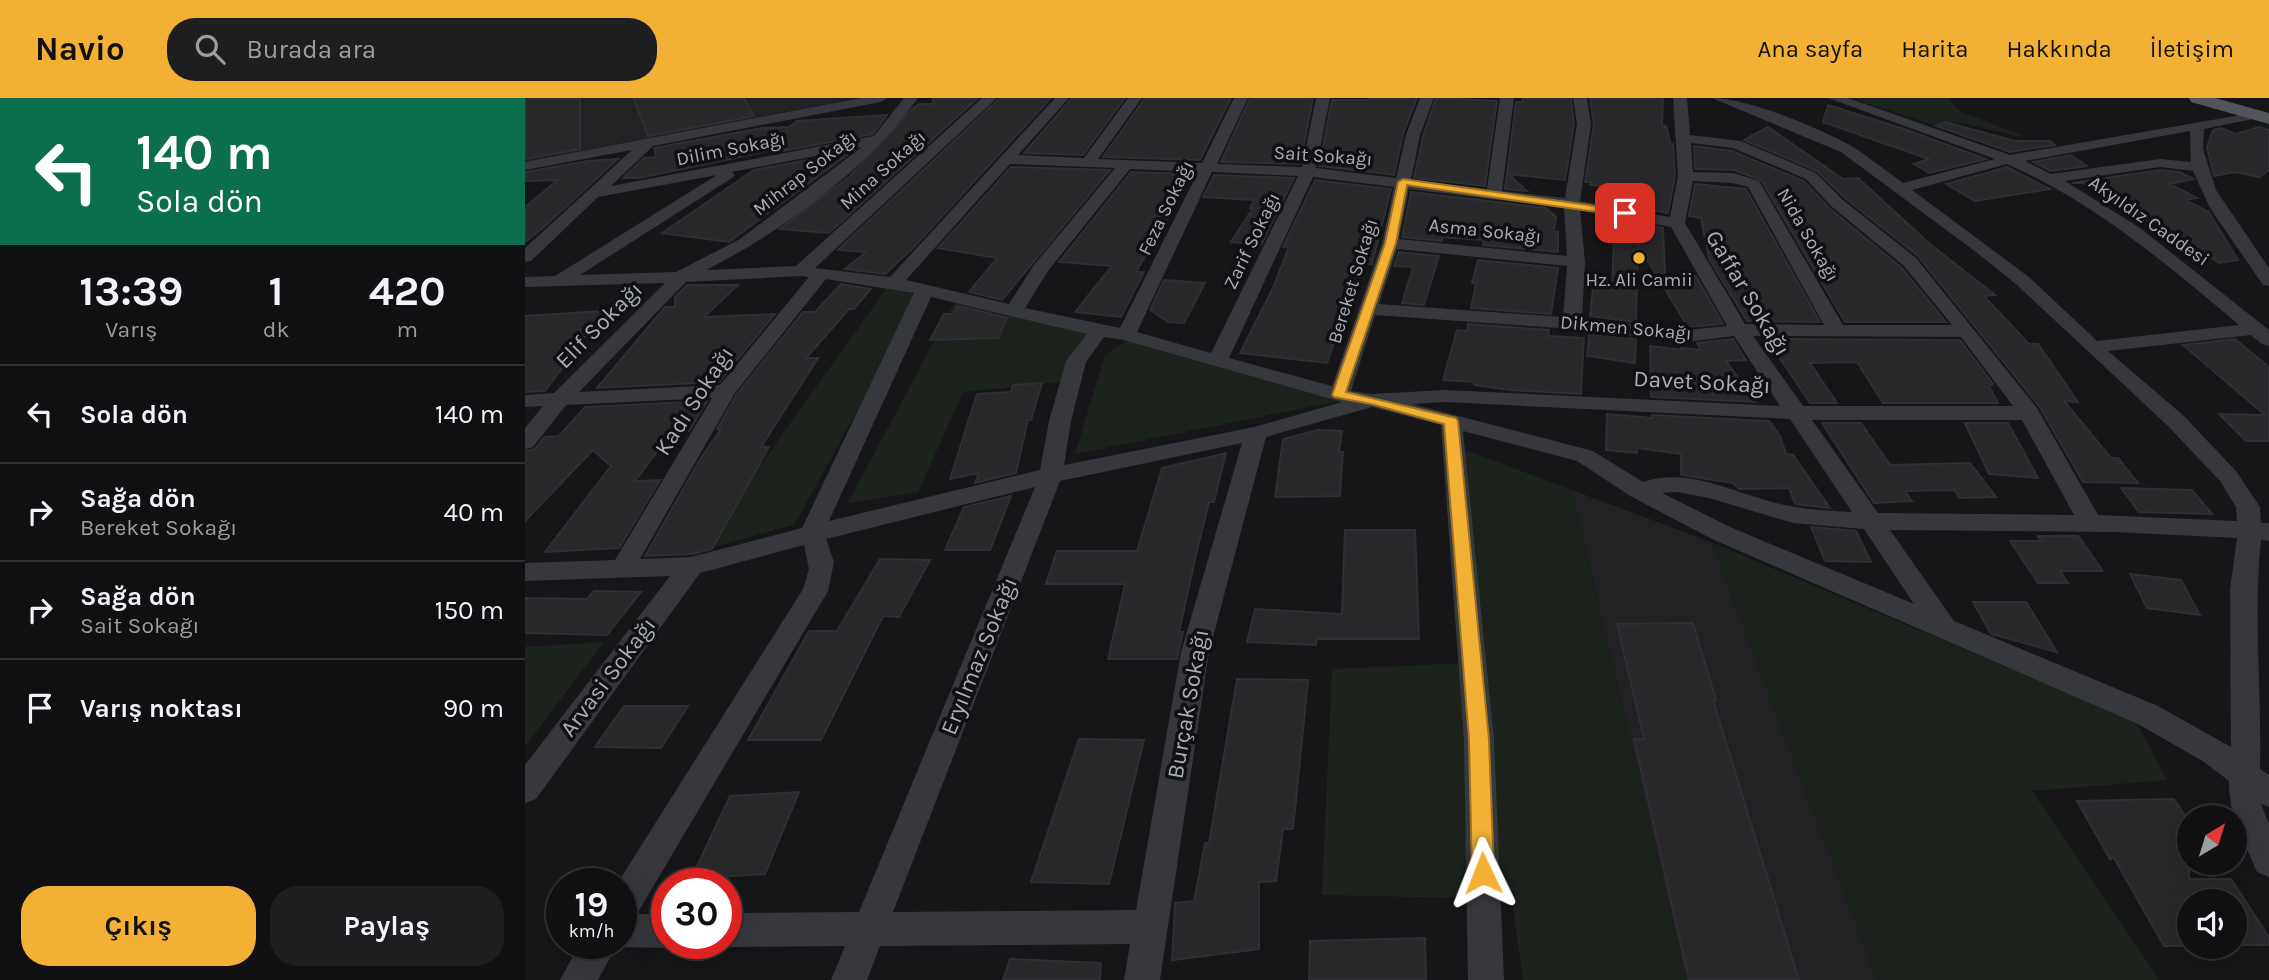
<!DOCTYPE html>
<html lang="tr">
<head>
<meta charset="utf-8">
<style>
  :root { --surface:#101012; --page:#1e1e20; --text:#f1f3f6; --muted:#9c9d9f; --line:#303032; --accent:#f2b134 }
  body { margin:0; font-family:Karla,sans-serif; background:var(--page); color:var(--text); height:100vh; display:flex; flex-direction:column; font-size:26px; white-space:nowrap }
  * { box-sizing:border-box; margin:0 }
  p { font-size:23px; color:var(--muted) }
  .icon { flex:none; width:38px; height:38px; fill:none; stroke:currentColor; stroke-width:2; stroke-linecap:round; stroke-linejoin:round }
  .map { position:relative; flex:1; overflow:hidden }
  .drawer { display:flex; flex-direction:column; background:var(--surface); width:525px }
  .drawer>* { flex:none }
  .banner { background:#0b6e4f; color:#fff; overflow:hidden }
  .needle { width:46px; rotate:38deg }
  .tools { position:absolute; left:1652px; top:707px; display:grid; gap:14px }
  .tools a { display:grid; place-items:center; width:70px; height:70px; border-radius:50%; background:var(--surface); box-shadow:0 7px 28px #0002,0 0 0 2px var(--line); font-size:35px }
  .speed { position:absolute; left:21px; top:770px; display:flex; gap:14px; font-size:35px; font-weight:700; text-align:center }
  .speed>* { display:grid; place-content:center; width:91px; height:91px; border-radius:50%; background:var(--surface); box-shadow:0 7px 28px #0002,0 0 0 2px var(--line); line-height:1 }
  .speed small { font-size:18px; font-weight:400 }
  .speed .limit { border:10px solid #d22; background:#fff; color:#111 }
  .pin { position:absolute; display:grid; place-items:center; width:60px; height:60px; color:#fff; margin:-30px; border-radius:14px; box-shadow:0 4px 10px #0006 }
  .me { position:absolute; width:77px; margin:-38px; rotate:358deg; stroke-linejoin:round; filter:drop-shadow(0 0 5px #0008) }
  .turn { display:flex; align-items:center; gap:24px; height:147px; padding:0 21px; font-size:32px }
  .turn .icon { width:91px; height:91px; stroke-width:2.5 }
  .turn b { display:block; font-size:49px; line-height:60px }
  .eta { display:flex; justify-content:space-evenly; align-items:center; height:119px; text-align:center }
  .eta b { font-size:42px; font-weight:700; line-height:49px }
  .action { display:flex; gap:14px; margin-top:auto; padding:14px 21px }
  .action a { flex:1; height:80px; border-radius:28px; background:var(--accent); color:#111; font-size:28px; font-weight:700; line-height:80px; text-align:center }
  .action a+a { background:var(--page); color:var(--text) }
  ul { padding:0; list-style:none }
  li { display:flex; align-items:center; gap:21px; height:98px; padding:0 21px; border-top:2px solid var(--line) }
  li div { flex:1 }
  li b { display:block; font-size:26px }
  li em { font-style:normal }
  header { display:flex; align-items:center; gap:42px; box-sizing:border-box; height:98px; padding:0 35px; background:var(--accent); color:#111 }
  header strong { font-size:33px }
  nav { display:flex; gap:38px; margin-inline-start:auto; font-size:24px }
  .search { width:490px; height:63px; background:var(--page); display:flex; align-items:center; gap:18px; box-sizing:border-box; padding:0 24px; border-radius:28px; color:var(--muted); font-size:26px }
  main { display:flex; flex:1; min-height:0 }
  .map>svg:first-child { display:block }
</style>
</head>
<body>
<header>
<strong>Navio</strong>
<div class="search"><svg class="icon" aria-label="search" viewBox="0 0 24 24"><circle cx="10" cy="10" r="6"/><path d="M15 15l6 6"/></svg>Burada ara</div>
<nav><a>Ana sayfa</a><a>Harita</a><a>Hakkında</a><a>İletişim</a></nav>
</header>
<main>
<section class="drawer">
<div class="banner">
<div class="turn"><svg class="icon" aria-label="left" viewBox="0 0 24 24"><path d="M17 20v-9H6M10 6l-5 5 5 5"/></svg><div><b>140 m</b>Sola dön</div></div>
</div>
<div class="eta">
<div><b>13:39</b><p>Varış</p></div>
<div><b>1</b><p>dk</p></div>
<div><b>420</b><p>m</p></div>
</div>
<ul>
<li><svg class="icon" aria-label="left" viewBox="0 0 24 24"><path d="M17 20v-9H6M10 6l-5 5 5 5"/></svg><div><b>Sola dön</b></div><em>140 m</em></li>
<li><svg class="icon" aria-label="right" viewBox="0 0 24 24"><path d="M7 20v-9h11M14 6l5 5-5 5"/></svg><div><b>Sağa dön</b><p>Bereket Sokağı</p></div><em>40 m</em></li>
<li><svg class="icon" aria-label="right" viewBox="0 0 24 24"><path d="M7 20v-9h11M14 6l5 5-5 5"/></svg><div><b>Sağa dön</b><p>Sait Sokağı</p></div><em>150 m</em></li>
<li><svg class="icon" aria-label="arrive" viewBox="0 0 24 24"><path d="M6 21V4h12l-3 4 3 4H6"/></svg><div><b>Varış noktası</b></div><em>90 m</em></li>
</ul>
<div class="action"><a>Çıkış</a><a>Paylaş</a></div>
</section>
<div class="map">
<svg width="1744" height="882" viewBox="0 0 1744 882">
  <rect width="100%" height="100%" fill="#161618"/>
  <!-- built -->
  <path fill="#222225" d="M 0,0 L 332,0 L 0,64 Z
    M 1047,392 L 1186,444 L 1352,882 L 1161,882 Z"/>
  <!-- green -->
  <path fill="#1c231d" d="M 1325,0 L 1424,0 L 1434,13 L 1503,40 L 1430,24 L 1415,29 Z
    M 364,187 L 396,198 L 269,427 L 174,453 Z
    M 431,202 L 573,234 L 546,283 L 438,294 L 393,394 L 323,405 Z
    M 604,241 L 815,303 L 550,356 L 580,257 Z
    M 937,351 L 1047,392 L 1161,882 L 998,882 L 987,801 L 797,797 L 807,571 L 962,564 Z
    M 1186,444 L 1611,624 L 1642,682 L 1507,693 L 1634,882 L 1352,882 Z
    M 79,544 L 0,648 L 0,549 Z"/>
  <!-- building -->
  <path fill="#29292c" stroke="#303034" stroke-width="2" d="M 0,0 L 55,0 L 55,51 L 0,61 Z
    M 108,0 L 219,0 L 229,18 L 123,38 Z
    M 408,0 L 453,0 L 304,135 L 255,131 L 325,78 L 387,11 L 394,6 L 408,6 Z
    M 475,0 L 526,0 L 389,149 L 360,176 L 320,171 L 341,154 L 313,152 Z
    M 547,0 L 600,0 L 558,57 L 499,55 Z
    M 620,0 L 706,0 L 675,62 L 578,59 Z
    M 725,0 L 788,0 L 775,66 L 696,64 Z
    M 844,0 L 892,0 L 878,36 L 869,77 L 794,68 L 807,2 L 844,2 Z
    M 911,0 L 972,3 L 960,88 L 889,80 L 898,38 Z
    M 998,0 L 1046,0 L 1049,26 L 1040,82 L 983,76 L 1002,93 L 980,91 L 991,4 L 997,4 Z
    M 1065,0 L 1138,0 L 1137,27 L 1141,28 L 1146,47 L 1148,46 L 1150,78 L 1143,115 L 1101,108 L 1103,91 L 1065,87 L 1066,84 L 1060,84 L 1069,26 Z
    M 1303,7 L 1382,32 L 1461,61 L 1404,75 L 1389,66 L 1404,61 L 1298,24 Z
    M 362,17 L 348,36 L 258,53 L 263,49 L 114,80 L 98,80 L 119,60 L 131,59 L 129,50 L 237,30 L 264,29 L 272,23 Z
    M 1420,24 L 1490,43 L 1525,43 L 1530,47 L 1485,54 L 1411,28 Z
    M 1243,29 L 1318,81 L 1333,80 L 1406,147 L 1470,197 L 1459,198 L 1504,246 L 1513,246 L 1553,304 L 1539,303 L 1586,360 L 1593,360 L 1613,385 L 1558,384 L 1514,308 L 1393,158 L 1320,100 L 1292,73 L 1219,42 Z
    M 1734,29 L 1744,32 L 1744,72 L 1734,79 L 1710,74 L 1689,78 L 1682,49 L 1688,32 L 1696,30 L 1711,36 Z
    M 1169,48 L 1207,53 L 1279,83 L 1304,110 L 1377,170 L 1421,224 L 1320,224 L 1236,82 L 1209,72 L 1170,71 Z
    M 326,54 L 204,144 L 137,135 L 229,72 Z
    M 1546,57 L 1562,68 L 1526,73 L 1508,64 Z
    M 93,61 L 19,129 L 0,144 L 0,109 L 33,82 L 0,83 L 0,74 L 63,63 Z
    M 486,69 L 585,72 L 477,202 L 444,194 L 472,160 L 413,150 Z
    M 1482,69 L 1525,91 L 1450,103 L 1421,86 Z
    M 1635,72 L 1654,74 L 1669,81 L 1645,86 L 1672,100 L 1660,102 L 1684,114 L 1713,162 L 1694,165 L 1680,156 L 1670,157 L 1558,85 L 1547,85 Z
    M 606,74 L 669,76 L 611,174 L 619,174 L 596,219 L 550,214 L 587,168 L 534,164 Z
    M 689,77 L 769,80 L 736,147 L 706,144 L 728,110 L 725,110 L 729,102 L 678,99 Z
    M 790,82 L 866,91 L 847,166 L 841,166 L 820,213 L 826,214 L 813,234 L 802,265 L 715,255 L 747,192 L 764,149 L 758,149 Z
    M 1170,86 L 1221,91 L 1295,224 L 1222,223 L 1184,161 L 1176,120 L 1164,118 Z
    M 886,94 L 1021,110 L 1031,119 L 1029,134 L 1033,134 L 1033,154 L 958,147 L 959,142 L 917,139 L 917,143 L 877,139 Z
    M 1099,123 L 1138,130 L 1140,178 L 1171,178 L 1198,226 L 1163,229 L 1113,147 L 1111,224 L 1065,218 L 1068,190 L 1087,192 L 1089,139 L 1109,140 Z
    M 874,154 L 914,158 L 899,207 L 877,205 L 888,169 L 869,168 Z
    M 953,162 L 1033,170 L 1026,216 L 946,210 L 951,185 L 947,185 Z
    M 639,182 L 680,185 L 659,225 L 643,224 L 625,212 Z
    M 316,186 L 346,191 L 329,211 L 324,211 L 281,260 L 293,260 L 236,349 L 244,349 L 187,451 L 168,456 L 120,458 L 174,363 L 196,331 L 192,331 L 212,296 L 278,214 L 290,214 Z
    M 162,187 L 213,187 L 179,219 L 250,216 L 194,284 L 72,290 L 140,209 L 150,209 L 150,199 Z
    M 433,208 L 482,220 L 473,240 L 405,242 L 419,216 L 427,216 Z
    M 79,213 L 20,293 L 0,294 L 0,218 Z
    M 943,226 L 1024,232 L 1023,238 L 1059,240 L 1056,296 L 985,292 L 949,287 L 949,284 L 918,282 L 932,232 L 942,233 Z
    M 1064,236 L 1111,241 L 1110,265 L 1062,258 Z
    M 1208,241 L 1221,262 L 1201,263 L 1231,304 L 1126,299 L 1125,248 L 1157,252 L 1156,250 L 1176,252 L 1172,245 Z
    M 1242,241 L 1435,242 L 1468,286 L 1464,288 L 1473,305 L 1358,305 L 1332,264 L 1285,265 L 1312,305 L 1285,305 Z
    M 1710,241 L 1744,269 L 1744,343 L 1721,343 L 1694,316 L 1740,317 L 1658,247 Z
    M 517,285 L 506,322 L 503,322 L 491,375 L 450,385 L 454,375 L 425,381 L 452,296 L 486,294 L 488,287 Z
    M 182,303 L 164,333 L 147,334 L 110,383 L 135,382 L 94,450 L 20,454 L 86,368 L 68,352 L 0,423 L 0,353 L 10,351 L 19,339 L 34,338 L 60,309 Z
    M 1082,316 L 1127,320 L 1127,317 L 1244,323 L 1255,338 L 1261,356 L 1268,357 L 1305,410 L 1270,406 L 1264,390 L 1214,391 L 1208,385 L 1156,377 L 1156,356 L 1112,350 L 1112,355 L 1081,352 Z
    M 1297,325 L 1336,325 L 1365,367 L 1445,365 L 1471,399 L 1435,400 L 1429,392 L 1380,393 L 1387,403 L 1349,405 Z
    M 1440,325 L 1483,325 L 1513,380 L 1464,376 Z
    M 793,332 L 817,333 L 814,354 L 818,354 L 815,398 L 750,399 L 758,341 Z
    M 701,355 L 689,404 L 684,404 L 671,457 L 654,534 L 658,534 L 652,561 L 583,561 L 600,486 L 521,486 L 532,453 L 612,453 L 637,370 Z
    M 1596,390 L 1667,392 L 1687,416 L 1614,414 Z
    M 486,398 L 465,452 L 420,452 L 439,409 Z
    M 1286,429 L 1331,433 L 1346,464 L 1300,463 Z
    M 820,432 L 890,432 L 894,541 L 792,541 L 791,547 L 722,544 L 730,511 L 817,516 Z
    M 1513,438 L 1553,438 L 1578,473 L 1535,473 L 1543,485 L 1513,485 L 1485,443 L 1516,443 Z
    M 355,461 L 405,462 L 374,519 L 358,518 L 296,642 L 223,642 L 284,533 L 312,533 Z
    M 1605,476 L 1656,482 L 1675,517 L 1622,510 Z
    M 69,493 L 116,494 L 82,537 L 0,535 L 0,500 L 62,501 Z
    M 1448,504 L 1501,504 L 1532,554 L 1466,536 Z
    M 1168,525 L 1191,602 L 1188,602 L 1274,882 L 1164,882 L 1109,641 L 1119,641 L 1092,526 Z
    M 712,581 L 783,582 L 768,731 L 758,731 L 751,783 L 734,784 L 734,851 L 647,862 L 650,805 L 669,803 L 680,745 L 684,745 Z
    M 99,608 L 163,608 L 136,650 L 70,649 Z
    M 554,641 L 619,642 L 584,786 L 506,784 Z
    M 274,694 L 240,776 L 166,781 L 205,698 Z
    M 1649,701 L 1664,724 L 1664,781 L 1706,781 L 1744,839 L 1744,847 L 1710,847 L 1710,803 L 1664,803 L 1664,848 L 1639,848 L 1589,760 L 1585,761 L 1552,703 Z
    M 900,840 L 901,882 L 784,882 L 785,843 Z
    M 485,861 L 576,865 L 575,882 L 478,882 Z"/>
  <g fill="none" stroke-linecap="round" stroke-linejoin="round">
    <!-- minor -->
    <path fill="#37383d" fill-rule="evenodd" d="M 335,0 L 363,0 L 356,4 L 128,48 L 86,88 L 349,38 L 379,0 L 393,0 C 340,73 260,132 181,172 L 271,168 L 457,0 L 472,0 L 290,170 L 365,179 L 530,0 L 544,0 L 493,57 L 559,60 L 603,0 L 617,0 L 573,61 L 677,65 L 709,0 L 723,0 L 692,66 L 777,69 L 791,0 L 805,0 L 791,70 L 871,80 L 881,37 L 895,0 L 909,0 L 895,37 L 886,82 L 962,91 L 975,0 L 989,0 L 977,93 L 1040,100 L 1052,26 L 1048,0 L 1062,0 L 1066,26 L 1055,103 L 1145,119 L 1153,78 L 1148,0 L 1162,0 L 1165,37 L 1216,43 L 1291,75 L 1318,102 L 1391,160 L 1512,310 L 1573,417 L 1712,423 L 1711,409 L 1695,383 L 1643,328 L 1492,187 L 1451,154 L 1316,54 L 1187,0 C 1223,0 1293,30 1325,47 C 1343,58 1361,73 1378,85 L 1470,61 L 1303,0 L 1323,0 L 1485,57 L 1733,14 L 1733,20 L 1679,31 L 1678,51 L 1691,92 L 1744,170 L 1744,188 L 1738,187 L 1685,110 L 1668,73 L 1635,69 L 1540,83 L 1615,130 L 1744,232 L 1744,248 L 1737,246 L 1726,237 L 1583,253 L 1659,318 L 1711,373 L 1735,409 L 1736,425 L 1744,425 L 1744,443 L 1736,442 C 1728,518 1737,594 1735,671 L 1744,677 L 1744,709 L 1736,706 L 1744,726 L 1744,779 L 1732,774 C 1720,745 1703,715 1704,683 L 1679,664 L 1613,626 L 1187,441 L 1107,399 L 1052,363 L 938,333 L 969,642 L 979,882 L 943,882 L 939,642 L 916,327 L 847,309 L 741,339 L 684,554 L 635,882 L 599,882 L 605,846 L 355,848 L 342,882 L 306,882 L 320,848 L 201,849 L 191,845 L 201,845 L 201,815 L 334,814 L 510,389 L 301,441 L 309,464 L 303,493 L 112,816 L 142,816 L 142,845 L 154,845 L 142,850 L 91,849 L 73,882 L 35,882 L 55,845 L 96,845 L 96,786 L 92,786 L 278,491 L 284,471 L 279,447 L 175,475 L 11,701 L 0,705 L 0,667 L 145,478 L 0,483 L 0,465 L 90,462 L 187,300 L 41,307 L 8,349 L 0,351 L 0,330 L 18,308 L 0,309 L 0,297 L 29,295 L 140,185 L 0,189 L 0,179 L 30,178 L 192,77 L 73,99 L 6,163 L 0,164 L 0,150 L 107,52 L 0,72 L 0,64 ZM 1665,33 L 1666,64 L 1635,61 L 1526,76 L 1500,63 ZM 1166,45 L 1208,50 L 1281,81 L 1306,108 L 1379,168 L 1427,227 L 1318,227 L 1234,83 L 1208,75 L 1168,74 ZM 337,49 L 215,141 L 151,174 L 55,177 L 207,80 L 210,77 L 207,74 ZM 485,66 L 590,70 L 509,167 L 484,206 L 381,182 ZM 1482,66 C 1568,104 1642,166 1714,227 L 1572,243 L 1504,179 L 1387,92 ZM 605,71 L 673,74 L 595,230 L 500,210 L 523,173 ZM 687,74 L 773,78 L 686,255 L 612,234 ZM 788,79 L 869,89 L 857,145 L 807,288 L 704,260 ZM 1168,83 L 1207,85 L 1223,89 L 1299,227 L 1220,226 L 1160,125 ZM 884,91 L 1039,110 L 1042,158 L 874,141 ZM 1055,112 L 1146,129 L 1202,228 L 1162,232 L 1057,220 L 1060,164 ZM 872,151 L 1042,168 L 1038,219 L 854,206 ZM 276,178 L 284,179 L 195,287 L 54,294 L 161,184 ZM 301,181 L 389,195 L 277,430 L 166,459 L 115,461 L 210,295 ZM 406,199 L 562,236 L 541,263 L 524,323 L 515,372 L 304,423 ZM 850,217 L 1047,231 L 1162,244 L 1209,238 L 1255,308 L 920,292 L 847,296 L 826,293 ZM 1228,238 L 1436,239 L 1488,308 L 1278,308 ZM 579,239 L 599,242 L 817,304 L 729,329 L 539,367 L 546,323 L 561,264 ZM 920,304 L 1265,321 L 1327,414 C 1302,413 1275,411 1251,405 C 1206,394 1164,369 1118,384 L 1068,353 L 887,306 ZM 1287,322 L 1497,322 L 1549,417 L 1353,415 ZM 717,345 L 656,554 L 611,812 L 368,814 L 535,383 ZM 1152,394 L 1184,400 L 1268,425 L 1339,431 L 1389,506 L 1205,429 L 1137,395 ZM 1365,432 L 1590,434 L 1712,440 L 1705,491 L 1706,649 L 1633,608 L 1429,523 Z"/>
    <!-- major -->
    <path fill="#53555c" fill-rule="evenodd" d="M 1664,0 L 1690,0 L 1744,15 L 1744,26 L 1666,4 Z"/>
  </g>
  <!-- route -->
  <path fill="#f2b134" stroke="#9d7322" stroke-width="2" d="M 878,81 L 1100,112 L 1105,115 L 1100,118 L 882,87 L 871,145 L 821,294 L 931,320 L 933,323 L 964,642 L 969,775 L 966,783 L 958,786 L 951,783 L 947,775 L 944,642 L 919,326 L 846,306 L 809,299 L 807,297 L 860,145 L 873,84 Z"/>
  <!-- markers -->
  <circle fill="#f2b134" stroke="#111113" stroke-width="2.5" cx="1114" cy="160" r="7"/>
  <g text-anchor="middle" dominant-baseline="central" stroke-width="7" stroke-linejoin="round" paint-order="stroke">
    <!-- far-street labels -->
    <g font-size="19" fill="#a8adb8" stroke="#111113">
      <text transform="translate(206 51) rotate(-11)">Dilim Sokağı</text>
      <text transform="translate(798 58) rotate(4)">Sait Sokağı</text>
      <text transform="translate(358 72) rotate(-42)">Mina Sokağı</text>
      <text transform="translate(280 75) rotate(-38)">Mihrap Sokağı</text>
      <text transform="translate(641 110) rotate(-64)">Feza Sokağı</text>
      <text transform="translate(1624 123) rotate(35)">Akyıldız Caddesi</text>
      <text transform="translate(960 133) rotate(6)">Asma Sokağı</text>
      <text transform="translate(1283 137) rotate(60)">Nida Sokağı</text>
      <text transform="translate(727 143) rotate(-64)">Zarif Sokağı</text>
      <text transform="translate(828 183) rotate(-73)">Bereket Sokağı</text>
      <text transform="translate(1101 230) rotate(5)">Dikmen Sokağı</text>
    </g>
    <!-- far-poi labels -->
    <g font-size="19" fill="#a8adb8" stroke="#111113">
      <text x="1114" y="182">Hz. Ali Camii</text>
    </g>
    <!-- street labels -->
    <g font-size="23" fill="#a8adb8" stroke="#111113">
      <text transform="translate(1223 195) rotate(59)">Gaffar Sokağı</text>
      <text transform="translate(74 227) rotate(-45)">Elif Sokağı</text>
      <text transform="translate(1177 284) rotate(3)">Davet Sokağı</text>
      <text transform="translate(169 303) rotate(-57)">Kadı Sokağı</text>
      <text transform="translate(454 558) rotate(-68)">Eryılmaz Sokağı</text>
      <text transform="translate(83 579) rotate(-53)">Arvasi Sokağı</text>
      <text transform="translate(663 606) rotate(-80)">Burçak Sokağı</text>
    </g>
  </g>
</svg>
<div class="tools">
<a><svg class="needle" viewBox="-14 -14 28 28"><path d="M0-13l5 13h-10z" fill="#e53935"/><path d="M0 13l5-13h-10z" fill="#9c9d9f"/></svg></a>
<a><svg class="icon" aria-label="sound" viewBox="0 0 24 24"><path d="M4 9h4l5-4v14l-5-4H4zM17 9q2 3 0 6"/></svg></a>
</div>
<div class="speed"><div>19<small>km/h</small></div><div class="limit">30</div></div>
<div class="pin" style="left:1100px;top:115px;background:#d93025"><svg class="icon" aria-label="arrive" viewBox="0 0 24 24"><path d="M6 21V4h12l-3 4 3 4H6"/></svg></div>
<svg class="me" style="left:958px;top:775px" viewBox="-20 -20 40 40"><path d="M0-17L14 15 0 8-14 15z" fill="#f2b134" stroke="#fff" stroke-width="4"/></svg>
</div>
</main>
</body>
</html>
